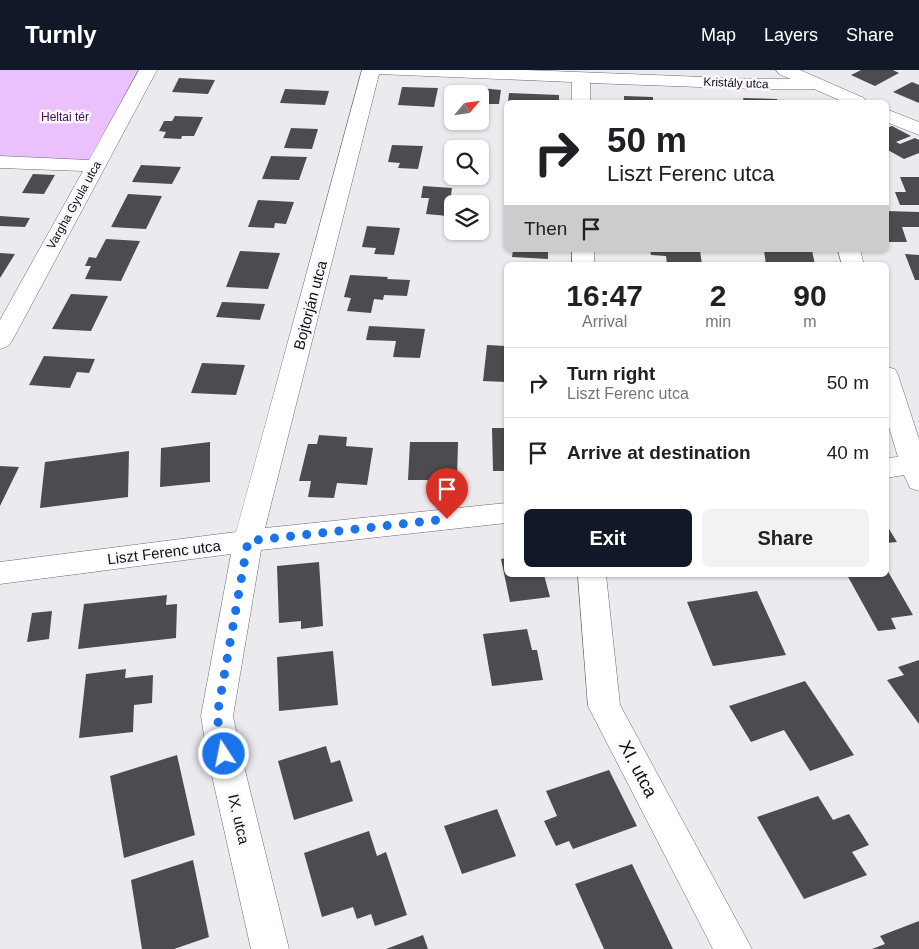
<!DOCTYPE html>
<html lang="en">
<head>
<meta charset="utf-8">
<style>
  :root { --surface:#fff; --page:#f2f2f2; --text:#202124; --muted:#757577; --line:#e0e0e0; --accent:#111827 }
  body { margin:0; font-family:Arial,sans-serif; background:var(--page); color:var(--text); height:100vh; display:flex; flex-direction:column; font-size:19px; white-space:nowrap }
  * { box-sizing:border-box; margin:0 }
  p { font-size:16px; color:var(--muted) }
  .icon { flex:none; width:28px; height:28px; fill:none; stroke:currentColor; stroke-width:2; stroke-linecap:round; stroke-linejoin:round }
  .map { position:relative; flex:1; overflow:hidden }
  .sheet { position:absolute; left:504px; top:192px; width:385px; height:315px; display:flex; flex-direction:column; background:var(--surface); border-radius:8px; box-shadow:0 1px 4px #0004 }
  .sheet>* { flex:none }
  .top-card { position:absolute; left:504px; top:30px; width:385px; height:152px; border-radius:8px; box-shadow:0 1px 4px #0004; background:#fff; color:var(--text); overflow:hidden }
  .needle { width:32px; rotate:61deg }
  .tools { position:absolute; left:444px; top:15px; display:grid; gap:10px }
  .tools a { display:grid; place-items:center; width:45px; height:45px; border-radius:8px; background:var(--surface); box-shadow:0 1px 4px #0004; font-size:25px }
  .pin { position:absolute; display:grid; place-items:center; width:42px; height:42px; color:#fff; margin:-51px -21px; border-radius:50% 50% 50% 0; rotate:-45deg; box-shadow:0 0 5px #0007 }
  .pin .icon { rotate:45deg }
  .me { position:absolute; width:55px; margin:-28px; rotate:349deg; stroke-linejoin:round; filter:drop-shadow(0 0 4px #0008) }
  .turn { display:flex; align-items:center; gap:18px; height:105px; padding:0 20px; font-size:22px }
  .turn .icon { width:65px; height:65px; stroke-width:2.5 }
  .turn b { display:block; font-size:35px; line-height:42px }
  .then { display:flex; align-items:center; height:48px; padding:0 20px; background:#0003; gap:10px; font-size:19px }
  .eta { display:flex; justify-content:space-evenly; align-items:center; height:85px; text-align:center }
  .eta b { font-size:30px; font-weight:700; line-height:35px }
  .action { display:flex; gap:10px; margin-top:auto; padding:10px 20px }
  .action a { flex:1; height:58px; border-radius:8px; background:var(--accent); color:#fff; font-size:20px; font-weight:700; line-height:58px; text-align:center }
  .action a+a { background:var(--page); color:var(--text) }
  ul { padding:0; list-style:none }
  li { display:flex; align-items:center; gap:15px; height:70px; padding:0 20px; border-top:1px solid var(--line) }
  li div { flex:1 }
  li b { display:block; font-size:19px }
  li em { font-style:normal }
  header { display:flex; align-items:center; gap:30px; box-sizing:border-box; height:70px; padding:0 25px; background:var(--accent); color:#fff }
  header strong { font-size:24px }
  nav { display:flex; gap:28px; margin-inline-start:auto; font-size:18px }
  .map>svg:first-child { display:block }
</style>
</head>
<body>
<header>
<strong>Turnly</strong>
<nav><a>Map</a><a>Layers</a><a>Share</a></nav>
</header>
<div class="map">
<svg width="919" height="879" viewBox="0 0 919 879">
  <rect width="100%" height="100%" fill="#edeaef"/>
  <!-- green -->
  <path fill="#eac0fd" d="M 0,0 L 148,0 L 95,96 L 0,92 Z"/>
  <!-- building -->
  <path fill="#4e4b50" d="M 861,0 L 893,0 L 899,3 L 875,16 L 851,5 Z
    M 179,8 L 215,10 L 208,24 L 172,22 Z
    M 912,12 L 919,15 L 919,33 L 893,22 Z
    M 402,17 L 438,18 L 434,37 L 398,35 Z
    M 470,17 L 501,20 L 499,34 L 480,34 L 480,24 L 460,24 L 461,19 L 469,19 Z
    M 285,19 L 329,21 L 325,35 L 280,33 Z
    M 509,23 L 559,25 L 559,32 L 508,32 Z
    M 624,26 L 653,27 L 653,32 L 624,32 Z
    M 743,28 L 777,29 L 778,32 L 744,32 Z
    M 175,46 L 203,47 L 194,66 L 182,66 L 181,69 L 163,68 L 166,62 L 159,61 L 164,51 L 172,51 Z
    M 892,56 L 911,66 L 896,72 L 900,74 L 915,68 L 919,70 L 919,83 L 904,89 L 886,79 L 886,58 Z
    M 291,58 L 318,59 L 312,79 L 284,78 Z
    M 392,75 L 423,76 L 418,99 L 398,98 L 400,93 L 388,92 Z
    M 271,86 L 307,87 L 299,110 L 262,109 Z
    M 141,95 L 181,97 L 172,114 L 132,112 Z
    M 33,104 L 55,105 L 44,124 L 22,123 Z
    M 900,107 L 919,107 L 919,135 L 900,135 L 895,122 L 906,122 Z
    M 423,116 L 452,118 L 448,146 L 426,144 L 429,128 L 421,128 Z
    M 128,124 L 162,126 L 146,159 L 111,157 Z
    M 258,130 L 294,132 L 286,154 L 275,153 L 274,158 L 248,157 Z
    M 886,141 L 919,142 L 919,157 L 902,157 L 907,172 L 886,172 Z
    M 0,146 L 30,148 L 25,157 L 0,156 Z
    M 367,156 L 400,158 L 394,185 L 374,184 L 376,178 L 362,177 Z
    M 106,169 L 140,171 L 121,211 L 85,209 L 91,196 L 85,196 L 89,187 L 96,188 Z
    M 513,180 L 548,180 L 548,189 L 512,187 Z
    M 650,180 L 700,180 L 702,195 L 667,194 L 666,186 L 651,185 Z
    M 764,180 L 812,180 L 815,195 L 766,195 Z
    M 240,181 L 280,183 L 268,219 L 226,217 Z
    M 0,183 L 15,184 L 0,208 Z
    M 905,184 L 919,185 L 919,210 L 915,210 Z
    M 350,205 L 388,207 L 387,209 L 410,210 L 407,226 L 384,225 L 383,230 L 374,229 L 371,243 L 347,241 L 351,228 L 344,227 Z
    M 71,224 L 108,226 L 91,261 L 52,259 Z
    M 222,232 L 265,234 L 260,250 L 216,247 Z
    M 369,256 L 425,259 L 420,288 L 393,287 L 396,271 L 366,270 Z
    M 487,275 L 506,276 L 506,312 L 483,311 Z
    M 44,286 L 95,289 L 89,303 L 77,302 L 70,318 L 29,315 Z
    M 202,293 L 245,295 L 236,325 L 191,323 Z
    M 492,358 L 506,358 L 506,401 L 493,401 Z
    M 319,365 L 347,367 L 346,376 L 373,378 L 367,415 L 337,413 L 334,428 L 308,427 L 311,411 L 299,411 L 308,374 L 317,374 Z
    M 210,372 L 210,412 L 160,417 L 161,378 Z
    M 410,372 L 458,372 L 457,410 L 408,410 Z
    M 129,381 L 128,427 L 40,438 L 45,392 Z
    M 0,396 L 19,397 L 0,436 Z
    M 886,454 L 897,472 L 886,473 Z
    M 506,488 L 506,505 L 544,505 L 550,527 L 510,532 L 501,489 Z
    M 319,492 L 323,556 L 301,559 L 301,551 L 279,553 L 277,496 Z
    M 886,498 L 913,545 L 891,548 L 896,559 L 878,561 L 847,505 L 886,505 Z
    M 757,521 L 786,585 L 713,596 L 687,532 Z
    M 167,525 L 166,535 L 177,534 L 176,568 L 78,579 L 84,534 Z
    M 52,541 L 49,569 L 27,572 L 32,543 Z
    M 527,559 L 532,580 L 537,580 L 543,610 L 492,616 L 483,564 Z
    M 333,581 L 338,635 L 279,641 L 277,587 Z
    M 919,590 L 919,654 L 887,610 L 904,605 L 898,597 Z
    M 126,599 L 125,608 L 153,605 L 152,633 L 134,635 L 133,662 L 79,668 L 86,604 Z
    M 805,611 L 854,685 L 810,701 L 784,660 L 751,672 L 729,636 Z
    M 326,676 L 331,693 L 340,690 L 353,731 L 294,750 L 278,691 Z
    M 177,685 L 195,765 L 124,788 L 110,706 Z
    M 609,700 L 637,756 L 573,779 L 569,771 L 556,776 L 544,751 L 557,746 L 546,721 Z
    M 818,726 L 833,750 L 849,744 L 869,775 L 852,782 L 867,805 L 804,829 L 757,747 Z
    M 497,739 L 516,786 L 462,804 L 444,756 Z
    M 369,761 L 377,786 L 386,782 L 407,845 L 375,856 L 371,844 L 357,849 L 353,837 L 322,847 L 304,783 Z
    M 193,790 L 209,867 L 174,879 L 142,879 L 131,810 Z
    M 632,794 L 673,879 L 604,879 L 575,814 Z
    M 919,851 L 919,879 L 872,879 L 885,874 L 880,866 Z
    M 423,865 L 428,879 L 386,879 Z"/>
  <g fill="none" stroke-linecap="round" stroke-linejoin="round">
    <defs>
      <path id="street" d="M 139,0 L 157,0 L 12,271 L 8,276 L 0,279 L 0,250 L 83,101 L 0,98 L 0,86 L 89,90 Z
        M 362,0 L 525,0 L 755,9 L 816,9 L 822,10 L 825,14 L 822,18 L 816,19 L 755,19 L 590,13 L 590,32 L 572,32 L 572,12 L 379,4 L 265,458 L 506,433 L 506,453 L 261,480 L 233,646 L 241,684 L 289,879 L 251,879 L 207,684 L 201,646 L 231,484 L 0,514 L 0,492 L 236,462 Z
        M 572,180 L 594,180 L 594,195 L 572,195 Z
        M 838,180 L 860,180 L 864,195 L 842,195 Z
        M 886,297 L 895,299 L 898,305 L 919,369 L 919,421 L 910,418 L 904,405 L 886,408 L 886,388 L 898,387 L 886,347 Z
        M 578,505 L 606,505 L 620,635 L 752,879 L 713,879 L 588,636 Z"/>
      <path id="secondary" d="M 776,0 L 800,0 L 864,28 L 867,32 L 844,32 L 779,4 Z
        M 886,39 L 919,52 L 919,65 L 886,52 Z"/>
    </defs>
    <!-- street casing -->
    <use href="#street" stroke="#6c696e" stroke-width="1"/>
    <!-- secondary casing -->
    <use href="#secondary" stroke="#6c696e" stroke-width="1"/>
    <!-- street -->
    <use href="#street" fill="#fff" fill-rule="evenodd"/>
    <!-- secondary -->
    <use href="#secondary" fill="#fff" fill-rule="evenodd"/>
  </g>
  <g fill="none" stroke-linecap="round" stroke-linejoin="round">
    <!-- route -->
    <path stroke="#1a73e8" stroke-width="9" stroke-dasharray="0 16.2" d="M 224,684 L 217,646 L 248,471 L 447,449"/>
  </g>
  <g text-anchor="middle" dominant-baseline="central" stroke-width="5" stroke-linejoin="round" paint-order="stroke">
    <!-- far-street labels -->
    <g font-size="12" fill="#100f11" stroke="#fbf7fc">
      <text transform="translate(736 13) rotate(2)">Kristály utca</text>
      <text transform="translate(74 135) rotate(-61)">Vargha Gyula utca</text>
    </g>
    <!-- far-park labels -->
    <g font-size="12" fill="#441157" stroke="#fbf7fc">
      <text x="65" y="47">Heltai tér</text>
    </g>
    <!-- street labels -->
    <g font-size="15" fill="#100f11" stroke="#fbf7fc">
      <text transform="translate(310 235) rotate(-75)">Bojtorján utca</text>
      <text transform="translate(164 482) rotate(-7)">Liszt Ferenc utca</text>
      <text transform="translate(239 749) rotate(77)">IX. utca</text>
    </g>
    <!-- near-street labels -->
    <g font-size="18" fill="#100f11" stroke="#fbf7fc">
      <text transform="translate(638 699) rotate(62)">XI. utca</text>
    </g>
  </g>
</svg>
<div class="tools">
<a><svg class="needle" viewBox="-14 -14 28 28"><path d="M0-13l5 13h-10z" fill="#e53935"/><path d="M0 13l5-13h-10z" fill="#757577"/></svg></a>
<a><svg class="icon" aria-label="search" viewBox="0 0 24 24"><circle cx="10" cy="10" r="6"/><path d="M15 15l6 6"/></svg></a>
<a><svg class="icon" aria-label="layers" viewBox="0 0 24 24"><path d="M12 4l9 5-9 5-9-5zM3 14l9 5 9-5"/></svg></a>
</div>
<div class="pin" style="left:447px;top:449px;background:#d93025"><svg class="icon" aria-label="arrive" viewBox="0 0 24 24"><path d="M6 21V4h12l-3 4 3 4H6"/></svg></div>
<svg class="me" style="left:224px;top:684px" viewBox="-20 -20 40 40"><circle r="17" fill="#1a73e8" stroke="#fff" stroke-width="3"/><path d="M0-11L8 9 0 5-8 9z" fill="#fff"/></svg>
<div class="top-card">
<div class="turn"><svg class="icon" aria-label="right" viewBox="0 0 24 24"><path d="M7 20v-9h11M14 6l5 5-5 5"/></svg><div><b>50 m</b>Liszt Ferenc utca</div></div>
<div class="then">Then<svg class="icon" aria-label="arrive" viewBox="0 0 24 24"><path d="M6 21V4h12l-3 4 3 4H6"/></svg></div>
</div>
<section class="sheet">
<div class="eta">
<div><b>16:47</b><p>Arrival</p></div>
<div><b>2</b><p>min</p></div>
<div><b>90</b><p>m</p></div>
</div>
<ul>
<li><svg class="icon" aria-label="right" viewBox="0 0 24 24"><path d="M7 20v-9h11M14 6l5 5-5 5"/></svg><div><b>Turn right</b><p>Liszt Ferenc utca</p></div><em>50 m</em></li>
<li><svg class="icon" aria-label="arrive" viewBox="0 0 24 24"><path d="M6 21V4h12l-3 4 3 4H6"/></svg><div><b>Arrive at destination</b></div><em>40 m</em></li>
</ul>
<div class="action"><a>Exit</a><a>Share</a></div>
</section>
</div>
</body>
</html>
